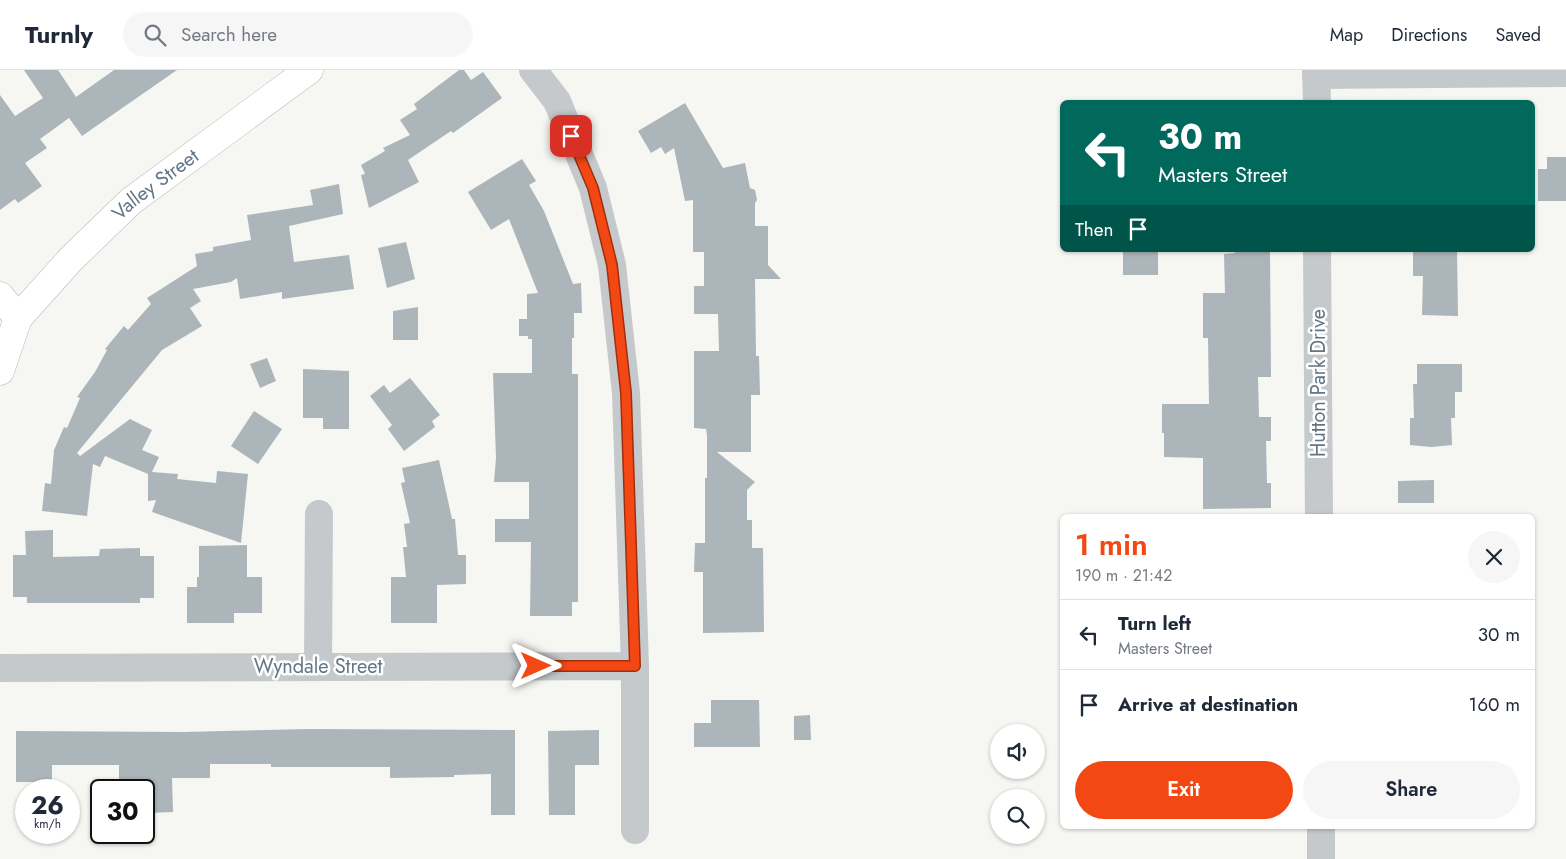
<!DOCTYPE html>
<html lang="en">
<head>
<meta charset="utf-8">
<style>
  :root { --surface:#fff; --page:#f6f6f7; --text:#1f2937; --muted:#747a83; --line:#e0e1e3; --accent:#f44814 }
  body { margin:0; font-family:Jost,sans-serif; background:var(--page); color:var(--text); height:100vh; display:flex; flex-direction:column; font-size:19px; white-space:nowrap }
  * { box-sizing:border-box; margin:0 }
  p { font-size:16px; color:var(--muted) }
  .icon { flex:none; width:28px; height:28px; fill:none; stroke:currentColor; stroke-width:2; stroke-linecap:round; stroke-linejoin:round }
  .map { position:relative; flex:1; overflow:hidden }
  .panel { position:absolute; left:1060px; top:444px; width:475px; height:315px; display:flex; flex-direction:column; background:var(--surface); border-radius:8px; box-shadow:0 1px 4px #0004 }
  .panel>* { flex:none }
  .banner { position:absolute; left:1060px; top:30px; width:475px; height:152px; border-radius:8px; box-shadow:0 1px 4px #0004; background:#00695c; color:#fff; overflow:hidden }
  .controls { position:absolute; left:990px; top:654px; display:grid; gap:10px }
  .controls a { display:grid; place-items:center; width:55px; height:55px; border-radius:50%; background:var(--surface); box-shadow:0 1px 4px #0004; font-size:25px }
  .speed { position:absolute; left:15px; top:709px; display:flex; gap:10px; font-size:25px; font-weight:700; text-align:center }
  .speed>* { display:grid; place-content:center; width:65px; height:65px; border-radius:50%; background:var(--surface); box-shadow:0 1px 4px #0004; line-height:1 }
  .speed small { font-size:12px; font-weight:400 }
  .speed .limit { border:2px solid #111; border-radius:8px; background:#fff; color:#111 }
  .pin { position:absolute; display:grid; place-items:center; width:42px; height:42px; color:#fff; margin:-21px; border-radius:10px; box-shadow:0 2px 8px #0006 }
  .me { position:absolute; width:55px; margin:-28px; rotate:90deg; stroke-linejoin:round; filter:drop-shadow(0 0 4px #0008) }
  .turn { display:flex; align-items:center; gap:18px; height:105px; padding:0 15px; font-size:22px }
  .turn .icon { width:65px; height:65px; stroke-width:2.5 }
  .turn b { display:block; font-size:35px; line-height:42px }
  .then { display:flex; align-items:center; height:48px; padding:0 15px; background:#0003; gap:10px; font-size:19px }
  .round { display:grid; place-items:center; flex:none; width:52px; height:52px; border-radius:26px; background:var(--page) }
  .headline { display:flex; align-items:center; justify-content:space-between; height:85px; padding:0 15px }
  h1 { font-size:30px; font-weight:600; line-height:38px; color:var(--accent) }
  .cta { display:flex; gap:10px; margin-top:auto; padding:10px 15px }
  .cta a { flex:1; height:58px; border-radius:30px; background:var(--accent); color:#fff; font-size:20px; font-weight:600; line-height:58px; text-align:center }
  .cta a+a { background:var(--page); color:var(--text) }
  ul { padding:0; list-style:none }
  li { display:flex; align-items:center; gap:15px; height:70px; padding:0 15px; border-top:1px solid var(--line) }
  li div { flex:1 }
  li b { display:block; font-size:19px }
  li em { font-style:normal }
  header { display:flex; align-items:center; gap:30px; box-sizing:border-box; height:70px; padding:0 25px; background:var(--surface); border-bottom:1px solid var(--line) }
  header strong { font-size:24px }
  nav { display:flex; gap:28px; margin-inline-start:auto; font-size:18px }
  .search { width:350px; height:45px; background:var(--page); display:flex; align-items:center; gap:12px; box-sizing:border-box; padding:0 18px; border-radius:28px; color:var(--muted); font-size:19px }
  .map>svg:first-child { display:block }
</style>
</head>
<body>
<header>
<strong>Turnly</strong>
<div class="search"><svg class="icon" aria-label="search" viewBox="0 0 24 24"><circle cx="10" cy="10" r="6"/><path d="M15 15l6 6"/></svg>Search here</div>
<nav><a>Map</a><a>Directions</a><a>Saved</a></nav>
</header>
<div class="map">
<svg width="1566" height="789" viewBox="0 0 1566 789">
  <rect width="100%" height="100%" fill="#f6f6f2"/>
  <!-- building -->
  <path fill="#acb5ba" d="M 24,0 L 58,0 L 76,27 L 114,0 L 177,0 L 82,66 L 69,48 L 40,69 L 47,78 L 25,93 L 42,116 L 18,133 L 15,129 L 0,140 L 0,25 L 15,46 L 43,28 Z
    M 459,0 L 464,0 L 471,10 L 483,2 L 502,28 L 453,63 L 451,61 L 408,90 L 419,112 L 369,138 L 361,105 L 365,104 L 361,95 L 385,81 L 383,78 L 410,65 L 400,50 L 417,39 L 414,34 Z
    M 685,33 L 723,98 L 745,93 L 750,118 L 755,120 L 757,130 L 755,133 L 755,156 L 768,156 L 768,195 L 781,209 L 755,209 L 756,286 L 759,286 L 760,325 L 751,325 L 751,382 L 717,382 L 755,412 L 747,420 L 747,450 L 752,450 L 752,478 L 763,478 L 764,562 L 703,563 L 703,502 L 694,502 L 695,473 L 705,473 L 705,408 L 707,408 L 707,366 L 706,359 L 694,358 L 694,281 L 719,281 L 718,244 L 694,244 L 694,216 L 704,216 L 704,182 L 693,182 L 693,130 L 685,131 L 674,78 L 665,84 L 661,77 L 651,83 L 638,61 Z
    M 1547,87 L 1566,87 L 1566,131 L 1538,131 L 1538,99 L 1547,99 Z
    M 522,89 L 536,111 L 529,115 L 544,141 L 573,214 L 581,213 L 582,243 L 574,243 L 574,268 L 572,268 L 572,304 L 578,304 L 578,532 L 572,532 L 572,546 L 530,546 L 531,472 L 495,472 L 495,449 L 529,449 L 529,412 L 494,412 L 496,388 L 493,303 L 532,303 L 532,269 L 528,269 L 528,266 L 519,266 L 519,249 L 527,249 L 527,224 L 538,223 L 509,149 L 491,160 L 468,122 Z
    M 339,114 L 343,144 L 289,156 L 294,192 L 349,185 L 354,219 L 282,229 L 282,222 L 240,229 L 237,208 L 231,212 L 193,219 L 201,231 L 190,238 L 202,256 L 162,280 L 77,383 L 80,386 L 130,349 L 152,360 L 142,380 L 159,387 L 152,402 L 178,404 L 177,409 L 216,413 L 217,401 L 248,404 L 241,473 L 152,442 L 156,430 L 148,431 L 148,404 L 105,386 L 100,397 L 93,394 L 87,446 L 42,441 L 45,413 L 51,414 L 54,380 L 64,357 L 67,358 L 80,328 L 77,327 L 95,302 L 107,280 L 105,279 L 124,256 L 128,260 L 151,234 L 147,228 L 197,196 L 195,184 L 213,181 L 213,177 L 251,170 L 247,145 L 313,135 L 310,120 Z
    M 406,172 L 415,209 L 387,218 L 378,178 Z
    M 1123,180 L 1158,180 L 1158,205 L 1123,205 Z
    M 1235,180 L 1270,180 L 1271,307 L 1258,307 L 1259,347 L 1271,347 L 1271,371 L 1266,371 L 1267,413 L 1271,413 L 1271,438 L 1203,439 L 1203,388 L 1164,387 L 1164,363 L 1162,363 L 1162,334 L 1209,334 L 1208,268 L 1203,268 L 1203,223 L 1225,223 L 1224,184 L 1235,183 Z
    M 1413,180 L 1457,180 L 1458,246 L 1422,245 L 1423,206 L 1413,206 Z
    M 418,237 L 418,270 L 393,270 L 393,241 Z
    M 267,288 L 276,311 L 260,318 L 250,294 Z
    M 1417,294 L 1462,294 L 1462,322 L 1455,322 L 1455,348 L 1451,348 L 1452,375 L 1431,377 L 1410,375 L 1410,348 L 1414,348 L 1413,314 L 1417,314 Z
    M 303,299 L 349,301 L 349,359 L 323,359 L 323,348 L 303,348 Z
    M 410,308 L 440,345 L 432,351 L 435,357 L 404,381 L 388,359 L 392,355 L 370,326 L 384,315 L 390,323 Z
    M 254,341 L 282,359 L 258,394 L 231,376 Z
    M 439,390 L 452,449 L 455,449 L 458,485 L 466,485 L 466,514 L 437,515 L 437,553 L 391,553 L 391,507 L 406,507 L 403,477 L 407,477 L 404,454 L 410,453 L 401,413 L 405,412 L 402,398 Z
    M 1434,410 L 1434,433 L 1398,433 L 1398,411 Z
    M 53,460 L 53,487 L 99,486 L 100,479 L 140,478 L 140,486 L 154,486 L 154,528 L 140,528 L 140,533 L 27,533 L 27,527 L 13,527 L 13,485 L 26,485 L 25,461 Z
    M 247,475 L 247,507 L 262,507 L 262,543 L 234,543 L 234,553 L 187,553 L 187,517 L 197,517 L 197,507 L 199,507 L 199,476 Z
    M 711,630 L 759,630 L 760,677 L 694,677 L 694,653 L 711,653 Z
    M 810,645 L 811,670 L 794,670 L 794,646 Z
    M 308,659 L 515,660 L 515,745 L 491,745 L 491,704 L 454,705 L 454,707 L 390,708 L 390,697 L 271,697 L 271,694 L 210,694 L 210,708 L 172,708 L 173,742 L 146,743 L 146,709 L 119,709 L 119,695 L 52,695 L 52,712 L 16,712 L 16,661 L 184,662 Z
    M 599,660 L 599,695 L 575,695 L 575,745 L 549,745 L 548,661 Z"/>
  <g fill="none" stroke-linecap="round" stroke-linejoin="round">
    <defs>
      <g id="secondary">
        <path d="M 0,226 L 18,248"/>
        <path id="s1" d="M 0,301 L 18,248 L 71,189 L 131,131 L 309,0"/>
      </g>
    </defs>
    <!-- secondary casing -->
    <use href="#secondary" stroke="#b7bdc1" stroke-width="29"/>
    <!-- street -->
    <path stroke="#c5c9cc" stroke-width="28" d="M 533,0 L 557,31 L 593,118 L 612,195 L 626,323 L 635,596 L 635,760
      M 1316,0 L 1317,32
      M 1316,5 L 1566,3
      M 1317,180 L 1319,446
      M 318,596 L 319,444
      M 0,598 L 635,596
      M 1321,756 L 1321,789"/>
    <!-- secondary -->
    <use href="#secondary" stroke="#fff" stroke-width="28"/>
  </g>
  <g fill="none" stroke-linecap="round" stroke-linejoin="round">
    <defs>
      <path id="route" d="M 536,596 L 635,596 L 626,323 L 612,195 L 593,118 L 571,66"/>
    </defs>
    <!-- route casing -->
    <use href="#route" stroke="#9f2f0d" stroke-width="12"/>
    <!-- route -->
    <use href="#route" stroke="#f44814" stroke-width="9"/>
  </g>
  <g text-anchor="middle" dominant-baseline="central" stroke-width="5" stroke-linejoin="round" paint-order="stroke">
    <!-- street labels -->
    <g font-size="20" fill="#627686" stroke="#fff">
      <text stroke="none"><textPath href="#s1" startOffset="248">Valley Street</textPath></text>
      <text transform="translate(1318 313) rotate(-90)">Hutton Park Drive</text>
      <text x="318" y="596">Wyndale Street</text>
    </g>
  </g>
</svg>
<div class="controls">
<a><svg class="icon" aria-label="sound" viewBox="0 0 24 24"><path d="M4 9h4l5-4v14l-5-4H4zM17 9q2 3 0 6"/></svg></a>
<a><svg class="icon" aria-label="search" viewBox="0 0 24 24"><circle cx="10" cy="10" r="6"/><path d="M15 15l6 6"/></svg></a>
</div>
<div class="speed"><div>26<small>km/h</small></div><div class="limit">30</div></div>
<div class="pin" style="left:571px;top:66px;background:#d93025"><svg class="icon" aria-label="arrive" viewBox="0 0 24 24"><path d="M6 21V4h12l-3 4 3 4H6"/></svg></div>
<svg class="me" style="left:536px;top:596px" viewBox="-20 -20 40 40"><path d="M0-17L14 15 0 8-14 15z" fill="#f44814" stroke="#fff" stroke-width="4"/></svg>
<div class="banner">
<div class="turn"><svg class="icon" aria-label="left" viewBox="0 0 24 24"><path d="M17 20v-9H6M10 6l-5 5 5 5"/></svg><div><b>30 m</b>Masters Street</div></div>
<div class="then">Then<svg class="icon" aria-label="arrive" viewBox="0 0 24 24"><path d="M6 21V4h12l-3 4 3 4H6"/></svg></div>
</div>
<section class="panel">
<div class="headline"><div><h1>1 min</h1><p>190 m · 21:42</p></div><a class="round"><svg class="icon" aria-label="close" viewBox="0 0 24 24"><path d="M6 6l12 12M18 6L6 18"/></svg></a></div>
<ul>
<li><svg class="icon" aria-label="left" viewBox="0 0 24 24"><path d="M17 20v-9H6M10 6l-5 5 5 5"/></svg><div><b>Turn left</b><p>Masters Street</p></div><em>30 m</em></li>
<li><svg class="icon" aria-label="arrive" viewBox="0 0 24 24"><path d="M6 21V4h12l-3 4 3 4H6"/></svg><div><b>Arrive at destination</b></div><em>160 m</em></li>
</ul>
<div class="cta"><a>Exit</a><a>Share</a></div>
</section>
</div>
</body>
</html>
